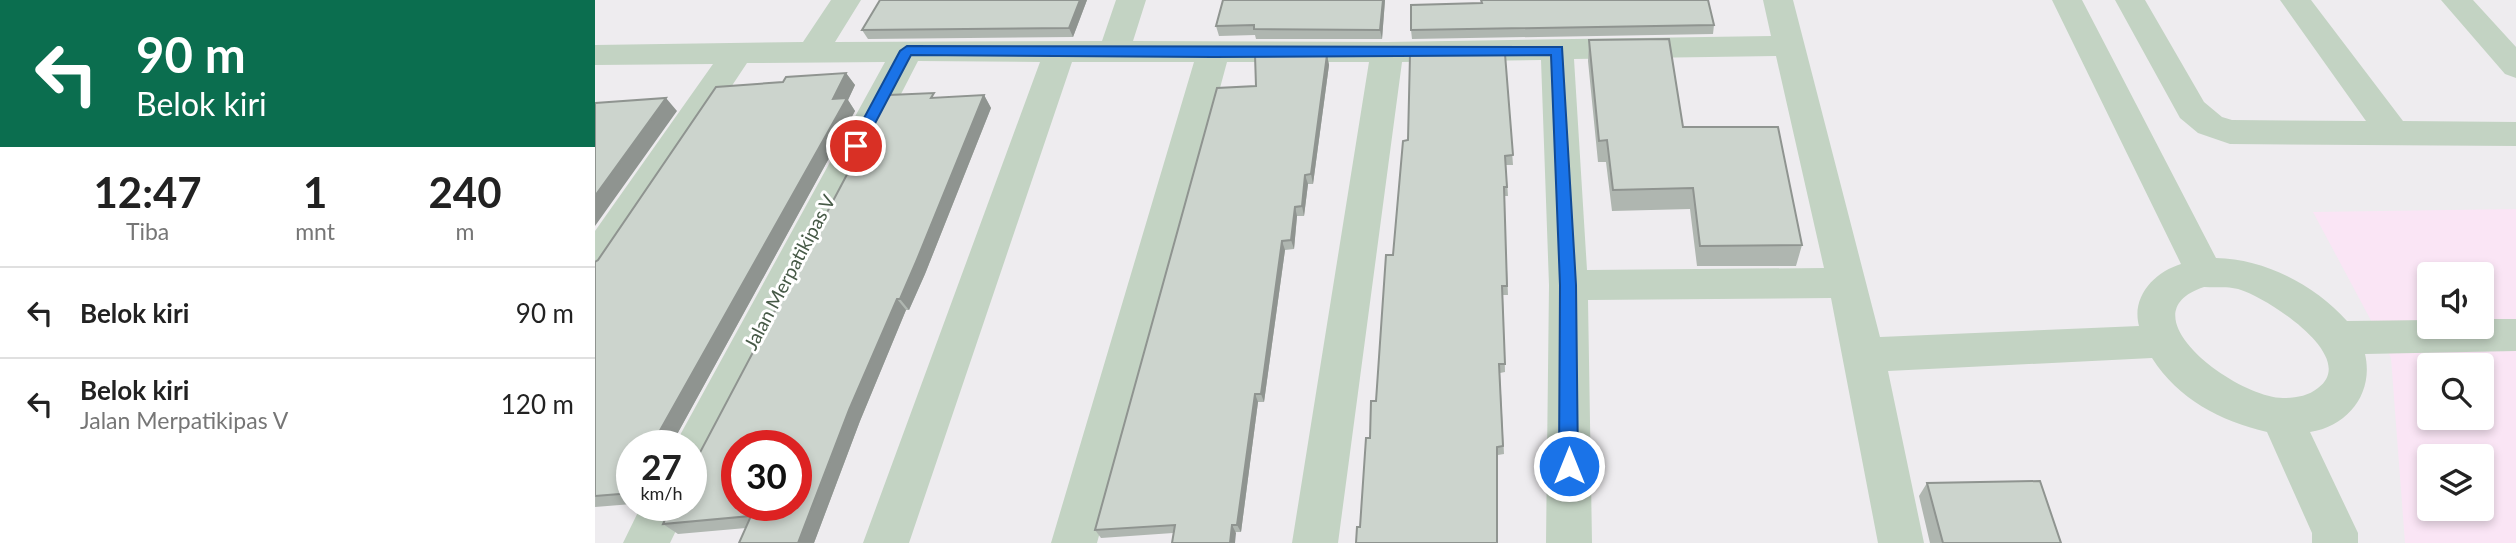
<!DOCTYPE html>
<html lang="id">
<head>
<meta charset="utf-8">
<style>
  :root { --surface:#fff; --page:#f2f2f2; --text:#222; --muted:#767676; --line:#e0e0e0 }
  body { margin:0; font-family:Lato,sans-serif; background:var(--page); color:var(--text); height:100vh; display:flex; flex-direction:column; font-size:26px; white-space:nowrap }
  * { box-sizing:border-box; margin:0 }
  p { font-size:23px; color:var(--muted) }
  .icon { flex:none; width:38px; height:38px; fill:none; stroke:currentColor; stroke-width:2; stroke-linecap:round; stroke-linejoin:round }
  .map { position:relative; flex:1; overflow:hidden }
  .side { display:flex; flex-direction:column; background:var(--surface); width:595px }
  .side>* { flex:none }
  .hud { background:#0b6e4f; color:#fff; overflow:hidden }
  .controls { position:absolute; left:1822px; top:262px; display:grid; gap:14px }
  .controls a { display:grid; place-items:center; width:77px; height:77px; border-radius:7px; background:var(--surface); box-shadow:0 4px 10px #0003; font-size:35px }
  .speed { position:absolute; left:21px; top:430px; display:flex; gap:14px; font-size:35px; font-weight:700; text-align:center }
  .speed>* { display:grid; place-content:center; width:91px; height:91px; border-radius:50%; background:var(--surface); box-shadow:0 4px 10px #0003; line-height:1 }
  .speed small { font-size:18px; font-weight:400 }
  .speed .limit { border:10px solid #d22; background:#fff; color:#111 }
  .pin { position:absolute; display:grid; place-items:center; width:60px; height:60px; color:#fff; margin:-30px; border:4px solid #fff; border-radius:50%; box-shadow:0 2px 7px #0007 }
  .me { position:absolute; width:77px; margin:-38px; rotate:0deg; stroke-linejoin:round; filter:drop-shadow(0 0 5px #0008) }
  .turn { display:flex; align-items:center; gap:24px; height:147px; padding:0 21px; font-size:32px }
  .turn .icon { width:91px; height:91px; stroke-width:2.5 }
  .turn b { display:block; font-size:49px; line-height:60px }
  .eta { display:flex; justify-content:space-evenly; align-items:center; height:119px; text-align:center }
  .eta b { font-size:42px; font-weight:700; line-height:49px }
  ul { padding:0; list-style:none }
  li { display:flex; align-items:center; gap:21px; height:91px; padding:0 21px; border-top:2px solid var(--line) }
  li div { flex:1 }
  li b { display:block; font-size:26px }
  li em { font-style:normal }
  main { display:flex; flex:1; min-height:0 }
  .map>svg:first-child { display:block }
</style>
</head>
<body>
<main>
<section class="side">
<div class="hud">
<div class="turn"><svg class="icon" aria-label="left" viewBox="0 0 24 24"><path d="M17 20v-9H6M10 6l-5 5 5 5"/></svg><div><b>90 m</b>Belok kiri</div></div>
</div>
<div class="eta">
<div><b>12:47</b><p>Tiba</p></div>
<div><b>1</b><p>mnt</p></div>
<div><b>240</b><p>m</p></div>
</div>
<ul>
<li><svg class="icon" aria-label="left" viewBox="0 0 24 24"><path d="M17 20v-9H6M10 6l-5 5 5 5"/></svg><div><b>Belok kiri</b></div><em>90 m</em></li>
<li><svg class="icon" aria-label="left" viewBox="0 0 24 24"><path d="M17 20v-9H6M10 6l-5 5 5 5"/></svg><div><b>Belok kiri</b><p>Jalan Merpatikipas V</p></div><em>120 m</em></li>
</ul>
</section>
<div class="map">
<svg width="1921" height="543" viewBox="0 0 1921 543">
  <rect width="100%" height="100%" fill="#eeecef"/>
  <!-- commercial -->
  <path fill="#fae5f5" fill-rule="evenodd" d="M 1921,209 L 1921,543 L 1810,543 L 1796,358 L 1718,212 ZM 1834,275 L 1886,275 L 1886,327 L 1834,327 ZM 1834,366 L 1886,366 L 1886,418 L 1834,418 ZM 1834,457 L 1886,457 L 1886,509 L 1834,509 Z"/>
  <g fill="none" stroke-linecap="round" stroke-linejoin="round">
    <!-- minor -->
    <path fill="#c3d3c3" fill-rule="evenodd" d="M 236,0 L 266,0 L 240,42 L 507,41 L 521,0 L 551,0 L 538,41 L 792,42 L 1176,36 L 1168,0 L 1198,0 L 1285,337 L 1544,326 C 1536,296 1560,272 1586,264 L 1457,0 L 1487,0 L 1621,258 C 1670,259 1720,285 1752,321 L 1834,320 L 1834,327 L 1886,327 L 1886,319 L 1921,319 L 1921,351 L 1770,354 C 1779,392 1754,426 1715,432 L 1763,533 L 1763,543 L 1717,543 L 1717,533 L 1672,432 C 1625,421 1583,399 1557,358 L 1293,371 L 1329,543 L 1283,543 L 1236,298 L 993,300 L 997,543 L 951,543 L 954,285 L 946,60 L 807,62 L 743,543 L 697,543 L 774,62 L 632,62 L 502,543 L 456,543 L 599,62 L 477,62 L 314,543 L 268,543 L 445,62 L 323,61 L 112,471 L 96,476 L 96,446 L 79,446 L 290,62 L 152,63 L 14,271 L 0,276 L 0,231 L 118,64 L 0,65 L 0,45 L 208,42 ZM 1181,56 L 1229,268 L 992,270 L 979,59 ZM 1609,287 C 1621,288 1635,286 1646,290 C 1672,298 1765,357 1723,388 C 1713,396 1701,398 1688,398 C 1642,398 1527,314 1609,287 Z
      M 1520,0 L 1550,0 L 1609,102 L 1627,117 L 1637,120 L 1771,121 L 1685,0 L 1716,0 L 1808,121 L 1921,122 L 1921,146 L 1635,144 L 1603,133 L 1585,118 Z
      M 1846,0 L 1878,0 L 1921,47 L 1921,78 L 1910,74 Z
      M 46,506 L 93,506 L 75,543 L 28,543 Z"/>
  </g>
  <!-- wall -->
  <path fill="#afb6b0" d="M 285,0 L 492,0 L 478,37 L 273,39 L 267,30 Z
    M 628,0 L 790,0 L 787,39 L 661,39 L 660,35 L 624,36 L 621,26 Z
    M 1119,25 L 1118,34 L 817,39 L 816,30 Z
    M 994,40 L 1207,245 L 1201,266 L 1102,266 L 1095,209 L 1017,211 L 1011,162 L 1003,162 L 993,61 Z
    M 910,54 L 918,165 L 911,165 L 913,196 L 909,196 L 913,295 L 908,295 L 910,372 L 905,373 L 909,454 L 903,455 L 903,543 L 761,543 L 765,527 L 775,438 L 781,401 L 798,255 L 813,140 Z
    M 732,55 L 734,65 L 718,184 L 713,184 L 709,216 L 702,216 L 699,249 L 690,250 L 669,402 L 663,402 L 646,532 L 578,533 L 506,538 L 500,530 L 661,86 Z
    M 251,73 L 260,85 L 253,100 L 260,111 L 80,438 L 37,446 L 37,504 L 0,507 L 0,262 L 3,260 L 188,82 Z
    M 389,95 L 396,108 L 330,274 L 314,310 L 311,310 L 265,421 L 219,543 L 144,543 L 151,528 L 83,534 L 68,524 L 100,462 L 341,98 Z
    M 1332,483 L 1466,543 L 1335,543 L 1324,496 Z"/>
  <!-- shaded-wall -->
  <path fill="#8f9490" d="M 485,0 L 492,0 L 478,37 L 474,28 Z
    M 788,0 L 790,0 L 787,39 L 785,30 Z
    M 732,55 L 734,65 L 718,184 L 716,174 Z
    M 251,73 L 260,85 L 253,100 L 260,111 L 80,438 L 90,446 L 79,446 L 65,438 L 63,434 Z
    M 389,95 L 396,108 L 330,274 L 314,310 L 305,299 Z
    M 71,98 L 82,111 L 0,226 L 0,196 Z
    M 710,175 L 713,184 L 709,216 L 707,206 Z
    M 700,207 L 702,216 L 699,249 L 696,240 Z
    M 687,241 L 690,250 L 669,402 L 666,394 Z
    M 302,299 L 311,310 L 265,421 L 219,543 L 203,543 L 254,410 Z
    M 660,394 L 663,402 L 646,532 L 642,525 Z
    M 637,525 L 641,533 L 640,543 L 635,543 Z"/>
  <!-- building -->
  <path fill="#ccd4cd" stroke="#8f9490" stroke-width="2" fill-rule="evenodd" d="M 285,0 L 485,0 L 474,28 L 267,30 Z
    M 628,0 L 788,0 L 785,30 L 659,29 L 659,25 L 621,26 Z
    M 886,0 L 1113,0 L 1119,25 L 816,30 L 816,5 L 887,3 Z
    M 1074,39 L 1088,127 L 1183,127 L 1207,245 L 1105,246 L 1098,188 L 1018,190 L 1012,140 L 1004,141 L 994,40 Z
    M 910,54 L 918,155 L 910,156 L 912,187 L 909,187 L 912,286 L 907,286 L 910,364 L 904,364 L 908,446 L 902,447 L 902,543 L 761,543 L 762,527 L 765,527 L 771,438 L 775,438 L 776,401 L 781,401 L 791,255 L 798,255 L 808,141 L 813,140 L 815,55 Z
    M 660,55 L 732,55 L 716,174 L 710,175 L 707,206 L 700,207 L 696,240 L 687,241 L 666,394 L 660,394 L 642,525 L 637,525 L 635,543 L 577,543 L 580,525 L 500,530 L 622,88 L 661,86 Z
    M 251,73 L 238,99 L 252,98 L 63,434 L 65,438 L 79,438 L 79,446 L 37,446 L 37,493 L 0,496 L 0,262 L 3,260 L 121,87 L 188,82 L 191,77 Z
    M 339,93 L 336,98 L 389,95 L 321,262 L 305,299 L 302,299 L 254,410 L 203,543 L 144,543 L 156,516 L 68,524 L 76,506 L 96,506 L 96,463 L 100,462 L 294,95 ZM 142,446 L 201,446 L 201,506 L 142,506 Z
    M 71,98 L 0,196 L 0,103 Z
    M 1445,481 L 1466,543 L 1348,543 L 1332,483 Z"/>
  <!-- route -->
  <path fill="#1a73e8" stroke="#114b97" stroke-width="2" d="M 312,46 L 967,47 L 981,285 L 983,466 L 980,471 L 974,474 L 967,471 L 964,466 L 965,285 L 956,55 L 618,57 L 316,55 L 266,150 L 256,150 L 254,146 L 305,51 Z"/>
  <g text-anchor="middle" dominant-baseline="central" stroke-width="6" stroke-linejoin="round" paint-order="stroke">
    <!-- street labels -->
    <g font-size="19" fill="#465946" stroke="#fff">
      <text transform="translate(194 272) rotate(-62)">Jalan Merpatikipas V</text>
    </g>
  </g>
</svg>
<div class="controls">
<a><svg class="icon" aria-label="sound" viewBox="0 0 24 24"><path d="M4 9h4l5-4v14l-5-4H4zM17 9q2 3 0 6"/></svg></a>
<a><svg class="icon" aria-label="search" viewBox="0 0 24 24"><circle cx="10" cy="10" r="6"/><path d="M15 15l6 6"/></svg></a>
<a><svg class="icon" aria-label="layers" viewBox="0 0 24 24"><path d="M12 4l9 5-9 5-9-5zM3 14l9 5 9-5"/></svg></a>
</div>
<div class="speed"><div>27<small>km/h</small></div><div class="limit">30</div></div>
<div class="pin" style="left:261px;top:146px;background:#d93025"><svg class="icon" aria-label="arrive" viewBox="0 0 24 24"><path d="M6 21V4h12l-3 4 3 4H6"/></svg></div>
<svg class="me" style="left:974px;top:466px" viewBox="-20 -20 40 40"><circle r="17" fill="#1a73e8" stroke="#fff" stroke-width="3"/><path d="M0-11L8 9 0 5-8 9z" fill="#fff"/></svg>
</div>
</main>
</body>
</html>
